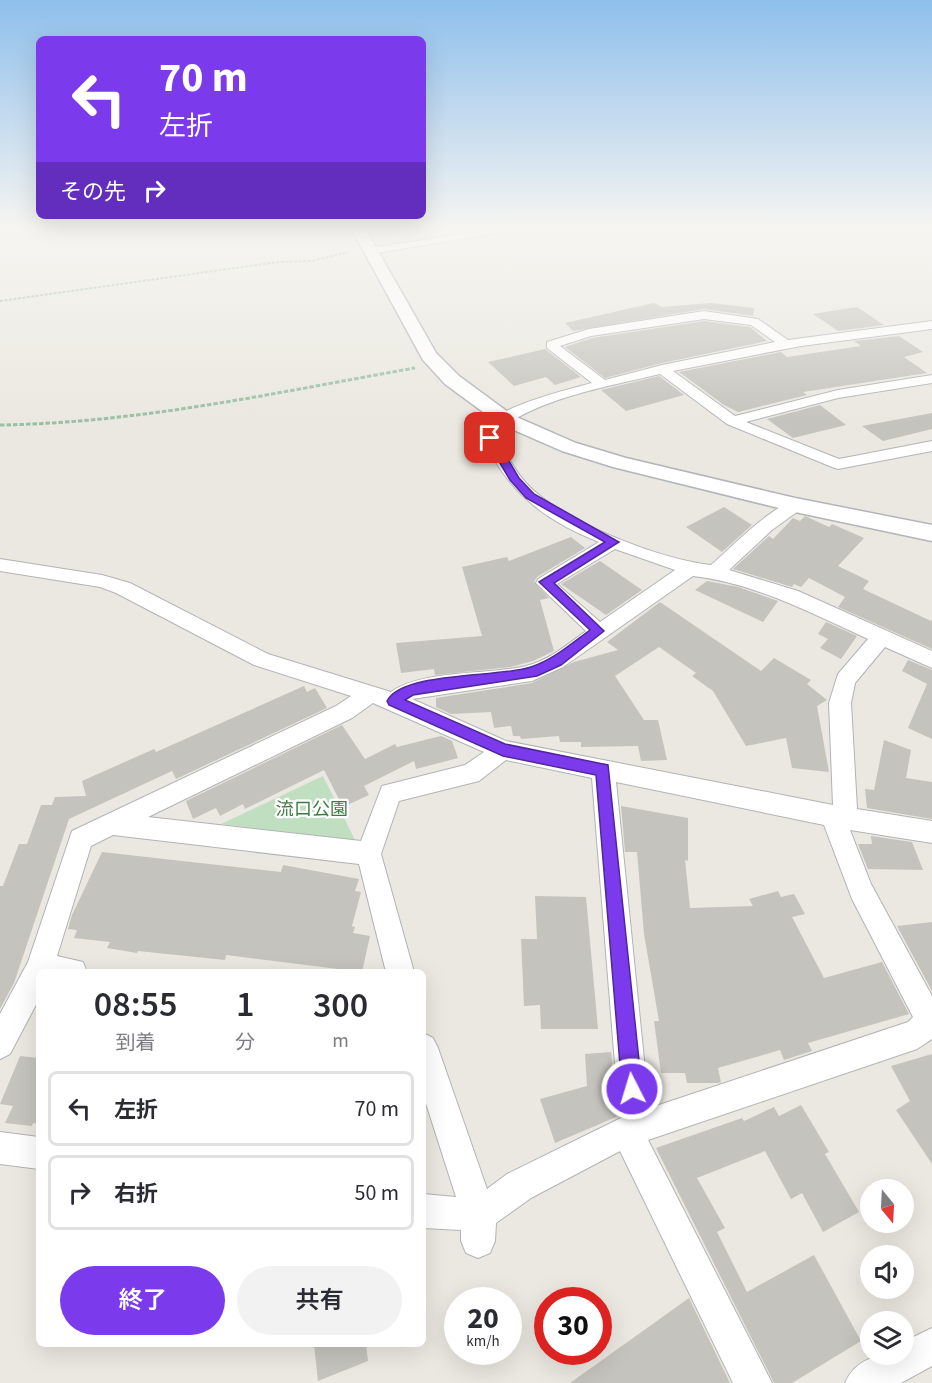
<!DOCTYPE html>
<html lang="ja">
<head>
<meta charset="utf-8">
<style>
  :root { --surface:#fff; --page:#f2f2f3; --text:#2b2b33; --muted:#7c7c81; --line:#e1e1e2; --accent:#7c3aed }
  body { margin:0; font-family:"Source Sans 3","Noto Sans JP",sans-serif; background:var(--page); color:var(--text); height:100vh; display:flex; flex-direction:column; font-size:22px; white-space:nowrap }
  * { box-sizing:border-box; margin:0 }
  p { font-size:20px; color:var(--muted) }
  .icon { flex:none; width:33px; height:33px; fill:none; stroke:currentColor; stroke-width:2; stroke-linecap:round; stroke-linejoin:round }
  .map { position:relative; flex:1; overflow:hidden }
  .panel { position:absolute; left:36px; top:969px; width:390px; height:378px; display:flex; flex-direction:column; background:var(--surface); border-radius:9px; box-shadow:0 6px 24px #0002 }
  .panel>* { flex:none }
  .hud { position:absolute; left:36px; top:36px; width:390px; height:183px; border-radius:9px; box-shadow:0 6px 24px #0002; background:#7c3aed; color:#fff; overflow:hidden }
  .needle { width:39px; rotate:162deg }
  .buttons { position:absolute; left:860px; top:1179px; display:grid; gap:12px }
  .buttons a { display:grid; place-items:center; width:54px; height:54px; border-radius:50%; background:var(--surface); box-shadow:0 6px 24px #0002; font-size:30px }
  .speed { position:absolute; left:444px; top:1287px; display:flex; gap:12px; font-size:30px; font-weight:700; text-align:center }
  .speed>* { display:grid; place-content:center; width:78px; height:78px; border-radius:50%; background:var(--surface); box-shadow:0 6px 24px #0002; line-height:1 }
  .speed small { font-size:15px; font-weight:400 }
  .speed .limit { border:9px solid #d22; background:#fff; color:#111 }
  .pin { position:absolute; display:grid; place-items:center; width:51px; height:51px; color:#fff; margin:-26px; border-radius:12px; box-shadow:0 3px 9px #0006 }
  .me { position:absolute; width:66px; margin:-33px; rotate:355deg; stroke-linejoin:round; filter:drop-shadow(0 0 4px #0008) }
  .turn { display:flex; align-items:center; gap:21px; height:126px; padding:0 24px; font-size:27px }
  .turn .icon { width:78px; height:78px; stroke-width:2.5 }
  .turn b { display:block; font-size:42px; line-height:51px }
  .then { display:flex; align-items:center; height:57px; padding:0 24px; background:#0003; gap:12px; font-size:22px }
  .eta { display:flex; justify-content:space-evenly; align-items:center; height:102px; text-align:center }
  .eta b { font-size:36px; font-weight:600; line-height:42px }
  .cta { display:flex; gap:12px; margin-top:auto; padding:12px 24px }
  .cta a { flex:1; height:69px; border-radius:36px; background:var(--accent); color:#fff; font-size:24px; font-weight:600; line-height:69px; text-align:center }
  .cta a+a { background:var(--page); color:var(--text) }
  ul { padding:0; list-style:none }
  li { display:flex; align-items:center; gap:18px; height:75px; margin:0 12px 9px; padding:0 12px; border:3px solid var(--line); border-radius:9px }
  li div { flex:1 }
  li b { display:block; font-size:22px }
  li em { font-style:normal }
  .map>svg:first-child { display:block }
</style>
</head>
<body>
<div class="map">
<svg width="932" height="1383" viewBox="0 0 932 1383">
  <rect width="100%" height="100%" fill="#eae8e0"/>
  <!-- green -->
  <path fill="#c0dfc0" d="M 323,776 L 355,840 L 221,824 Z"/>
  <!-- building -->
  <path fill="#c5c3bd" d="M 654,303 L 662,307 L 711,303 L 754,308 L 753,316 L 704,309 L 573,331 L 565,323 Z
    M 857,307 L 884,325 L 838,331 L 813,314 Z
    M 704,321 L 750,327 L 767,341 L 662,363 L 605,378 L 565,347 L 592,338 Z
    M 899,336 L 923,352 L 904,357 L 927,373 L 803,392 L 807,395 L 738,412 L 724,405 L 679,372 L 781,352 L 787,357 L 861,346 L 854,341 Z
    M 545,349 L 581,377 L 555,385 L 546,377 L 514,386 L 488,362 Z
    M 659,376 L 684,395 L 626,411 L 601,390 Z
    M 820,405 L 846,425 L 793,438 L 767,419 Z
    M 932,413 L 932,429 L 883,441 L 862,426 Z
    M 724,507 L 752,525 L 722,552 L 686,527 Z
    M 805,516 L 829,527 L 832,524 L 864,538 L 838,566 L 869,581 L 863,589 L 931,621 L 932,619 L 932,649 L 838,607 L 845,597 L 809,578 L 801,587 L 794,584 L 792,587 L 733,569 L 769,536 L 773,539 L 793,518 L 800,521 Z
    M 571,537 L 585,548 L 537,577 L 534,582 L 549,598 L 540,600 L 554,651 L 533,661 L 510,667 L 435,675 L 434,669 L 401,673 L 396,643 L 482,636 L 462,567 L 507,557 L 509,561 Z
    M 600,561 L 642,590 L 606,615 L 561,584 Z
    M 707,581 L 738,587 L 778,601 L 763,622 L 695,590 Z
    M 660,602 L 761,671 L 774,658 L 811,680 L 807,684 L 827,700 L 817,706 L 829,772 L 792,768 L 786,738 L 746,746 L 713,691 L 692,676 L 696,673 L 659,647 L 615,676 L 644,720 L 658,720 L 667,760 L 641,761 L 638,746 L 581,747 L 581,742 L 560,742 L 559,736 L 521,739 L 520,736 L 513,736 L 511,726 L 494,728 L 491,712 L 451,714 L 436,707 L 436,698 L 532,683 L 574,662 L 618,650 L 607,642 Z
    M 826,622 L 857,636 L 841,659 L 820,648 L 828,639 L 818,634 Z
    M 908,660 L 932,670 L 932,739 L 908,728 L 927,684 L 902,671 Z
    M 304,686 L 307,692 L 315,688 L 327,708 L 176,779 L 172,771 L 69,819 L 14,983 L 0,1009 L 0,886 L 3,886 L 19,844 L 27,844 L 41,805 L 52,805 L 55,797 L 86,796 L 82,781 L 154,749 L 156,752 Z
    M 342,725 L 365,759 L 395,744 L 397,747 L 441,736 L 452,741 L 458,758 L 416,769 L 414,761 L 364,786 L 369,795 L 343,807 L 324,770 L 245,809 L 243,804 L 220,816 L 216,808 L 193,819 L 186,801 Z
    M 884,740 L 911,750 L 906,778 L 932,782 L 932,819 L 867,808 L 865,789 L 874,790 Z
    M 621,806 L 688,818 L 688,861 L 685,860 L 690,908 L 753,906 L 749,899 L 778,891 L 781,897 L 794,894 L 805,914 L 792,917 L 824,978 L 882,962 L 909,1014 L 808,1043 L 812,1051 L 784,1060 L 780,1050 L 718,1068 L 721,1082 L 719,1083 L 687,1083 L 685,1073 L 661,1073 L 654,1021 L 659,1021 L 644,934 L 637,852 L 625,852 Z
    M 871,836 L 912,842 L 923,870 L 868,869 L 858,844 L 872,844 Z
    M 102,852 L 281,872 L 283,865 L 359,879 L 355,891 L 361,892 L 352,926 L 355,927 L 353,933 L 370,936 L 362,972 L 337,972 L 338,969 L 226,955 L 225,960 L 138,951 L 137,953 L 107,948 L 110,942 L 74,938 L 77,930 L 68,929 L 72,915 Z
    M 535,896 L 586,897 L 598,1029 L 541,1029 L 540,1005 L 524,1006 L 521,939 L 537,939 Z
    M 932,922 L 932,991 L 897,926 Z
    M 611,1052 L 615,1089 L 621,1115 L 555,1143 L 540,1099 L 587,1086 L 585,1054 Z
    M 932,1054 L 932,1164 L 896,1110 L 910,1101 L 891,1066 Z
    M 20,1056 L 39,1058 L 39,1124 L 33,1123 L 32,1126 L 5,1123 L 13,1106 L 0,1104 Z
    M 801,1105 L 829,1152 L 825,1154 L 859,1212 L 823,1232 L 802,1193 L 791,1199 L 765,1151 L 697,1178 L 725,1228 L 717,1232 L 747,1292 L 814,1255 L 861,1341 L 792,1383 L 774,1383 L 656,1148 L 742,1118 L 744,1121 L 774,1107 L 779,1116 Z
    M 689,1298 L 730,1383 L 570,1383 Z
    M 314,1344 L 366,1344 L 368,1361 L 318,1381 Z"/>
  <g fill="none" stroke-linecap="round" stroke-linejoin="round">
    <defs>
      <path id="street" d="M 502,228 L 528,228 L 370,254 L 365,251 L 370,248 Z
        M 704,311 L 758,319 L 788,340 L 932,321 L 932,329 L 801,346 L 673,371 L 735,416 L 838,390 L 932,375 L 932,383 L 838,398 L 746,422 L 839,459 L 932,441 L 932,451 L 838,469 L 832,467 L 727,424 L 660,374 C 610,386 538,398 497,431 L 496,436 C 505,452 514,470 526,483 C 562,522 659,559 711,565 C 728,551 780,496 801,501 L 803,505 L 801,509 L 772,530 L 729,570 L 798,591 L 932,651 L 932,668 L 885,647 L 855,683 L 851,703 L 857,809 L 932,821 L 932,843 L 850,830 L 871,884 L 932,996 L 932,1039 L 917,1049 L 648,1140 L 772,1383 L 733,1383 L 620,1151 L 531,1198 L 496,1223 L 495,1241 L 490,1253 L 478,1258 L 466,1253 L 461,1241 L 461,1230 L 423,1228 L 423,1194 L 456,1197 L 423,1094 L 423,1033 L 433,1038 L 438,1048 L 487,1189 L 507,1174 L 625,1116 L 617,1089 L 592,778 L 506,760 L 479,781 L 399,801 L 381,854 L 414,972 L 386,972 L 359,864 L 113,835 L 91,846 L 57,956 L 83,962 L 87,972 L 39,972 L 39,999 L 10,1054 L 0,1059 L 0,1014 L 28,962 L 72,831 L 336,706 L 351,696 L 254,665 L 116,593 L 100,587 L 0,571 L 0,559 L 102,575 L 130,583 L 268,654 L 391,692 C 421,670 488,675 526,666 C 548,661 568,644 586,631 L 536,583 L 538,579 L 599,542 C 553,524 516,499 491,454 C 487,447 479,437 483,429 C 492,408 570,389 592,383 L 547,348 L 547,342 L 589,329 ZM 704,319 L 751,325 L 775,342 L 662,365 L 605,380 L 560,346 L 591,336 ZM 615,549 L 675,570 L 600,622 L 557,584 ZM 693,576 C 755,583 813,614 868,639 L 838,674 L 829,703 L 833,805 L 506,741 L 412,699 L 532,681 L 563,667 ZM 373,703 L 484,752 L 465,765 L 382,786 L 361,841 L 148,817 L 352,718 ZM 616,782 L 824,825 L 852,899 L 913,1017 L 908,1022 L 653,1107 L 647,1089 Z
        M 0,1132 L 39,1137 L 39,1169 L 0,1164 Z
        M 932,1328 L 932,1366 L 901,1383 L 845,1383 C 856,1358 878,1354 903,1354 L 903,1342 Z"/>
      <path id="secondary" d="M 351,228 L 365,228 L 436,353 L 459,376 L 512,415 L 576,443 L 626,458 L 795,498 L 932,525 L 932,541 L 795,512 L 613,467 L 562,451 L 498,423 L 445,384 L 423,360 Z"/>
    </defs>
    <!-- street casing -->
    <use href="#street" stroke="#b1b3b6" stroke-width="2"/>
    <!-- secondary casing -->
    <use href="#secondary" stroke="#b2b5b9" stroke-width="3"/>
    <!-- path-far1 -->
    <path stroke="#9abfa6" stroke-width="2" stroke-dasharray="3 1.5" stroke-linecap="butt" d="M 0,301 L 278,262 L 312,261 L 349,252"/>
    <!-- path -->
    <path stroke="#9abfa6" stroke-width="3" stroke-dasharray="4.5 2" stroke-linecap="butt" d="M 0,425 C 140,423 278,392 415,368"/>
    <!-- street -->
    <use href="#street" fill="#fff" fill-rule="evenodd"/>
    <!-- secondary -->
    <use href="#secondary" fill="#fff" fill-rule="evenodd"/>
  </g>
  <!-- sky -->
  <linearGradient id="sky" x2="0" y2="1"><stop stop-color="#8ebfec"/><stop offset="0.54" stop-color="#f6f5f1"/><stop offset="1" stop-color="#f6f5f1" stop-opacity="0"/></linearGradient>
  <rect width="932" height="422" fill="url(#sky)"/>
  <!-- route -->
  <path fill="#7c3aed" stroke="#51269a" stroke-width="1.5" d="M 487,436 L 494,436 L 519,478 L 534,494 L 619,542 L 554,583 L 604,631 L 561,665 L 537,676 L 413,695 L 405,700 L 505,744 L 608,765 L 642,1089 L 639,1096 L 632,1099 L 625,1096 L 622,1089 L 596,775 L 503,756 L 389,705 L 387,701 C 403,671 499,678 531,667 C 553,660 571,644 590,630 L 539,582 L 605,542 L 526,498 L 510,480 L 485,438 Z"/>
  <g text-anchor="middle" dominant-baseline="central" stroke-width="4.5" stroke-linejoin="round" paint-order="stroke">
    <!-- park labels -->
    <g font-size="18" fill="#3d7a42" stroke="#fff">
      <text x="312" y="809">流口公園</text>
    </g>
  </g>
</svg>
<div class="buttons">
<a><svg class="needle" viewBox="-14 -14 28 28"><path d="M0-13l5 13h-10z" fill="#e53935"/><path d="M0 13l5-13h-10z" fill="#7c7c81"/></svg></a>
<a><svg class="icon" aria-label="sound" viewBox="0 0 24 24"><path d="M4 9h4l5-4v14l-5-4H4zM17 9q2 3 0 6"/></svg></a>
<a><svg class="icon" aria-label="layers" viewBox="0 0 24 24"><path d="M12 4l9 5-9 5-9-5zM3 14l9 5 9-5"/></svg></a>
</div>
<div class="speed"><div>20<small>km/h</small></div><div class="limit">30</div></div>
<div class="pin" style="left:490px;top:438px;background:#d93025"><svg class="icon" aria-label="arrive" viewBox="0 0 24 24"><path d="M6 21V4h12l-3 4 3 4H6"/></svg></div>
<svg class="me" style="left:632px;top:1089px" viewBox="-20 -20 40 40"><circle r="17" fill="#7c3aed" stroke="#fff" stroke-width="3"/><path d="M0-11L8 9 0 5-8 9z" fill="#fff"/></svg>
<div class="hud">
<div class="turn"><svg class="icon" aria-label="left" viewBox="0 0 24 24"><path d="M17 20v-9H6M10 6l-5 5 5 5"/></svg><div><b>70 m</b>左折</div></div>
<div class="then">その先<svg class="icon" aria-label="right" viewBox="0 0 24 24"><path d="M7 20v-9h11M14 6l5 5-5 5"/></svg></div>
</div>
<section class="panel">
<div class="eta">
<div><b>08:55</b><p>到着</p></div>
<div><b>1</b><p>分</p></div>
<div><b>300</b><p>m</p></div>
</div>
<ul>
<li><svg class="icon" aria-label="left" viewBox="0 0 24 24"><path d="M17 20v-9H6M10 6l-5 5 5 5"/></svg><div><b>左折</b></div><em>70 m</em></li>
<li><svg class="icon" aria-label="right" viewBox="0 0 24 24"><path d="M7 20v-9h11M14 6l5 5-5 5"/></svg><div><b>右折</b></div><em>50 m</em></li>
</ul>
<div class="cta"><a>終了</a><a>共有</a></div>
</section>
</div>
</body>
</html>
